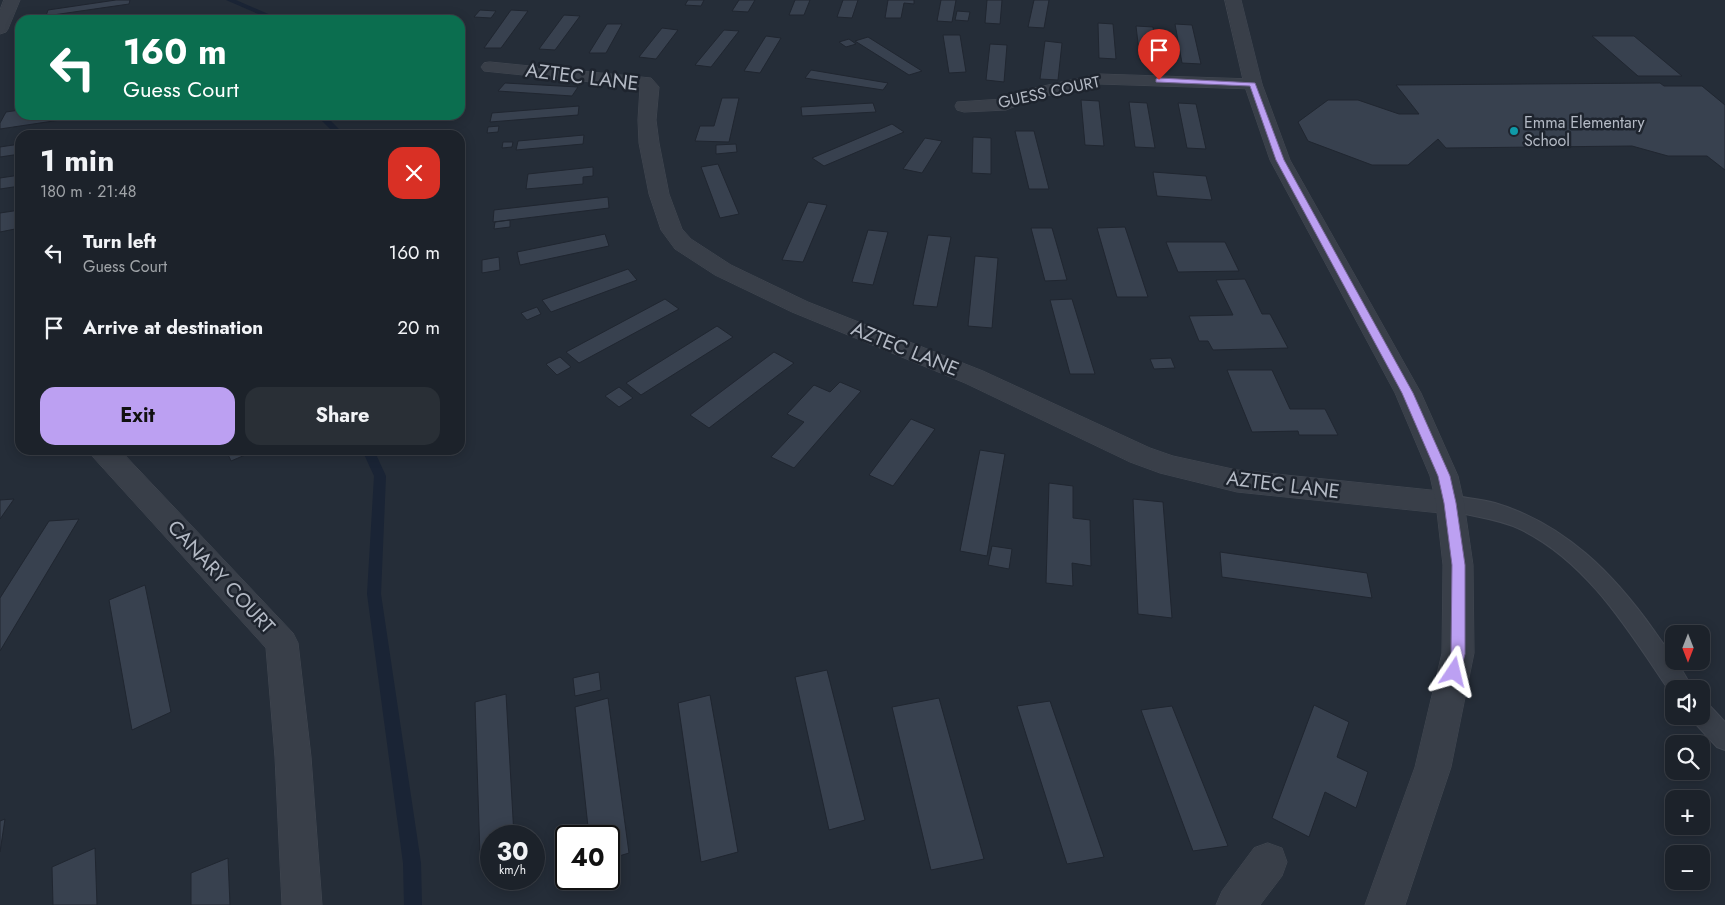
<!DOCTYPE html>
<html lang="en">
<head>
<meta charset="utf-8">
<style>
  :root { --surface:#1c222a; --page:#292f36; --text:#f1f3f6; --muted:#a0a4a8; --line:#3a3f47; --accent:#bca0f2 }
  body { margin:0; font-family:Jost,sans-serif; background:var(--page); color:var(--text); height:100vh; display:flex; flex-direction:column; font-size:19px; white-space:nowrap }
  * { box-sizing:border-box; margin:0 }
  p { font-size:16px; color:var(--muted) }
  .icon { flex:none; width:28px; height:28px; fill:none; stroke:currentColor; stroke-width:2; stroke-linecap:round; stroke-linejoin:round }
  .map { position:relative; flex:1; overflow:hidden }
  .side { position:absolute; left:15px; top:130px; width:450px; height:325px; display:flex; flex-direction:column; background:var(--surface); border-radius:15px; box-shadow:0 2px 12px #0003,0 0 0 1px var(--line) }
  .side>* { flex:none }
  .hud { position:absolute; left:15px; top:15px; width:450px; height:105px; border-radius:15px; box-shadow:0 2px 12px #0003,0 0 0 1px var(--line); background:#0b6e4f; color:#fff; overflow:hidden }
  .needle { width:32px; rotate:180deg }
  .buttons { position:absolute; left:1665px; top:625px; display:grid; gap:10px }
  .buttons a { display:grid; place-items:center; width:45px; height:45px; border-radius:10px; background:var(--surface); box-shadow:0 2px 12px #0003,0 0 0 1px var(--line); font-size:25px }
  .speed { position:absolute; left:480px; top:825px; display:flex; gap:10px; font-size:25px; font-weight:700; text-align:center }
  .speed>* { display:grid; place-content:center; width:65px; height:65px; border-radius:50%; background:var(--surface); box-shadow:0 2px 12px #0003,0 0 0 1px var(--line); line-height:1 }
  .speed small { font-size:12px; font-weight:400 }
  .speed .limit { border:2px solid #111; border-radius:8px; background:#fff; color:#111 }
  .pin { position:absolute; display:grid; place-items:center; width:42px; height:42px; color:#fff; margin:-51px -21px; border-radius:50% 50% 50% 0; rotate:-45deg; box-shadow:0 0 5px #0007 }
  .pin .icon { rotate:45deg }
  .me { position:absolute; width:55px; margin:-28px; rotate:10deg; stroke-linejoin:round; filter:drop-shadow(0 0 4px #0008) }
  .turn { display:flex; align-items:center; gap:18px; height:105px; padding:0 25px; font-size:22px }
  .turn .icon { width:65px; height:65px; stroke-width:2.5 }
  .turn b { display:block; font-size:35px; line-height:42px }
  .round { display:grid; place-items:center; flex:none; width:52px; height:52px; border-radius:15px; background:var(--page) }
  .summary { display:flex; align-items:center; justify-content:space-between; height:85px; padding:0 25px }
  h1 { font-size:30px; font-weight:700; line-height:38px }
  .action { display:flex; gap:10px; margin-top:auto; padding:10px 25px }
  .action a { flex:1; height:58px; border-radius:15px; background:var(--accent); color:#111; font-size:20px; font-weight:700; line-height:58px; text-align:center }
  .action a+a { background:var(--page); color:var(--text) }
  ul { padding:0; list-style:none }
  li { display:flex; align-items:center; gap:15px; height:75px; padding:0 25px }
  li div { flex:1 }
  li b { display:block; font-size:19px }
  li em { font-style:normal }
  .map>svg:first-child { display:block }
</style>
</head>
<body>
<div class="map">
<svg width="1725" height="905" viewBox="0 0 1725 905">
  <rect width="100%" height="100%" fill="#252d38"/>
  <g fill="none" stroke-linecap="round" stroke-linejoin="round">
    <!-- stream -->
    <path fill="#1a2435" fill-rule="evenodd" d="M 226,0 L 236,0 L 282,20 L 272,20 Z
      M 316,115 L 325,115 L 345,135 L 336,135 Z
      M 362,450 L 374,450 L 386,476 L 381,594 L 421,863 L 422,905 L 404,905 L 403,863 L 367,594 L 374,476 Z"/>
  </g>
  <!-- building -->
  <path fill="#38414f" stroke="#202630" d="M 116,0 L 130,0 L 129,4 L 46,16 L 48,10 Z
    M 688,0 L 704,0 L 701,6 L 685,5 Z
    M 739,0 L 755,0 L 748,12 L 732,11 Z
    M 795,0 L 810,0 L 804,15 L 789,15 Z
    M 843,0 L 858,0 L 852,18 L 837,17 Z
    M 888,0 L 914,0 L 914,4 L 904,3 L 901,18 L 885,18 Z
    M 941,0 L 956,0 L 952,22 L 937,21 Z
    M 987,0 L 1002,0 L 1000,24 L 985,23 Z
    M 1034,0 L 1049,0 L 1044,28 L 1028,27 Z
    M 480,10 L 496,11 L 491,18 L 474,17 Z
    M 511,10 L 528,11 L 501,48 L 484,48 Z
    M 957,11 L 970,12 L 968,21 L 955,20 Z
    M 564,15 L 580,16 L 555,50 L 539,49 Z
    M 1098,23 L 1113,24 L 1116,59 L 1099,58 Z
    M 607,24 L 622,24 L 606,53 L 589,53 Z
    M 1175,24 L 1192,25 L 1201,64 L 1182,63 Z
    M 1136,26 L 1153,27 L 1158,61 L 1140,60 Z
    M 662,28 L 678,30 L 656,59 L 639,57 Z
    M 724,30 L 739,31 L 711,67 L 695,65 Z
    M 943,35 L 960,35 L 966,72 L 949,73 Z
    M 766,36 L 781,38 L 760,73 L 744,71 Z
    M 1592,36 L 1634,36 L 1682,76 L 1638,76 Z
    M 868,37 L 922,71 L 909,75 L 855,41 Z
    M 849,39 L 856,44 L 846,47 L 839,42 Z
    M 1045,41 L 1062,43 L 1058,80 L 1040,79 Z
    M 990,44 L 1007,45 L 1004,82 L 986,80 Z
    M 811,70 L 888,83 L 883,90 L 805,78 Z
    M 505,83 L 578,87 L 572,96 L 498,91 Z
    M 1660,83 L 1664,86 L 1702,86 L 1725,105 L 1725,170 L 1707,156 L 1668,156 L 1632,146 L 1446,148 L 1438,139 L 1408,165 L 1372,165 L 1308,141 L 1298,122 L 1328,100 L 1358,100 L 1399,114 L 1419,114 L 1396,85 Z
    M 722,98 L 739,98 L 729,142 L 695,141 L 700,126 L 714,126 Z
    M 1081,100 L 1099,101 L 1104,146 L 1085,145 Z
    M 1129,102 L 1147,103 L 1155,148 L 1135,147 Z
    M 873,103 L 876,112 L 802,116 L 801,107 Z
    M 1178,103 L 1196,104 L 1206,149 L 1187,148 Z
    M 579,106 L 578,115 L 490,122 L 492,113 Z
    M 20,110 L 20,115 L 62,115 L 60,120 L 0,129 L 0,123 L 6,112 Z
    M 892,124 L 904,132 L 824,166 L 812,158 Z
    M 499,126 L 498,132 L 487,133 L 488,127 Z
    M 1015,131 L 1034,131 L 1049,189 L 1029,189 Z
    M 584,135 L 583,144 L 516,150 L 518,141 Z
    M 973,137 L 991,138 L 991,174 L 972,173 Z
    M 925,138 L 942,141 L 922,173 L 903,169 Z
    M 503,142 L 513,142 L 512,147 L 502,148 Z
    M 20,144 L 20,154 L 0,157 L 0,147 Z
    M 736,144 L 737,152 L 716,154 L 716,145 Z
    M 718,164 L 739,214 L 720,218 L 701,167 Z
    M 593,167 L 593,176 L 583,177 L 583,184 L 526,189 L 528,174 Z
    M 1153,172 L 1206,176 L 1212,200 L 1157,196 Z
    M 20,175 L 20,186 L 0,189 L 0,178 Z
    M 608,197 L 609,208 L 493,222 L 494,210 Z
    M 808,202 L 827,205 L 803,262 L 782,260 Z
    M 20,210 L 20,228 L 0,232 L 0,213 Z
    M 510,220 L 510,227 L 494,229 L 495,222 Z
    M 1125,227 L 1148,297 L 1117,297 L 1097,228 Z
    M 1031,228 L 1052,228 L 1067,280 L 1045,281 Z
    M 868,230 L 888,232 L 873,285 L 852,282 Z
    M 605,234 L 609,246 L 520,265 L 517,252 Z
    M 928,235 L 951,237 L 937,307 L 913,305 Z
    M 1166,242 L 1225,242 L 1239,271 L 1178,272 Z
    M 975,256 L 998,258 L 992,328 L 968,326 Z
    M 499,257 L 500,270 L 482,273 L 482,260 Z
    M 628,269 L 637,280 L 551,312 L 542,300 Z
    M 1245,279 L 1262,314 L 1270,314 L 1288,348 L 1213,350 L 1208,341 L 1199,341 L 1189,316 L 1233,315 L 1216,280 Z
    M 665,299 L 679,309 L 579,363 L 566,352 Z
    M 1072,299 L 1095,374 L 1070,374 L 1050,300 Z
    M 537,307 L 541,314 L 527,320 L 521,313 Z
    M 717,326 L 733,337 L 641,395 L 626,383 Z
    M 774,352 L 794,363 L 709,428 L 690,415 Z
    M 560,357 L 571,367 L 557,375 L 546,364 Z
    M 1171,358 L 1175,368 L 1154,369 L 1150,359 Z
    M 1227,370 L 1272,370 L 1290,409 L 1325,409 L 1338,435 L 1299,435 L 1298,431 L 1252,432 Z
    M 840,382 L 861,391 L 794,468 L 771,457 L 804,422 L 787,414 L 814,385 L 830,392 Z
    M 619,387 L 633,398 L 619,407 L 605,396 Z
    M 911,419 L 935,429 L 893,486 L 869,475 Z
    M 226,450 L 257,450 L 231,461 Z
    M 980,450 L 1005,454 L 987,556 L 960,551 Z
    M 1049,483 L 1073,486 L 1073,518 L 1090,520 L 1091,566 L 1072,563 L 1073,586 L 1046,583 Z
    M 14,499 L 0,519 L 0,500 Z
    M 1133,499 L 1163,502 L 1172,618 L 1138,614 Z
    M 79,519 L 0,651 L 0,598 L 49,521 Z
    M 992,546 L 1012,549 L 1009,569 L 988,565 Z
    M 1220,552 L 1367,573 L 1372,598 L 1222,577 Z
    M 145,585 L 171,712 L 132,730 L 109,600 Z
    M 827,670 L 865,820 L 829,830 L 795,677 Z
    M 599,672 L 601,690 L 575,696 L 573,678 Z
    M 506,694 L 514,836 L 491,836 L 491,853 L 480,856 L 475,702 Z
    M 710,695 L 738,852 L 701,862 L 678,703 Z
    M 608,698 L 629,853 L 609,859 L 609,836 L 589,836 L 575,707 Z
    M 939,698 L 984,859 L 931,870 L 892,707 Z
    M 1050,701 L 1104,857 L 1067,864 L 1017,706 Z
    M 1314,705 L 1349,722 L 1337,757 L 1368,772 L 1356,808 L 1325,792 L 1309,837 L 1272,818 Z
    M 1172,706 L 1228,846 L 1193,851 L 1141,710 Z
    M 5,819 L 0,852 L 0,821 Z
    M 95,848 L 97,905 L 53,905 L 52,867 Z
    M 228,858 L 230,905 L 191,905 L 191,873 Z"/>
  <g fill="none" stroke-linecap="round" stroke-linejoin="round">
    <defs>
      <path id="service" d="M 1450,495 C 1465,498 1480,499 1495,503 C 1565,524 1614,574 1655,632 C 1668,651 1683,668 1692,689 L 1674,689 L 1673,696 C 1631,635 1590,563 1520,529 C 1495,517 1469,517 1443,508 L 1440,503 L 1443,498 Z
        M 1701,702 L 1709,705 L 1725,722 L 1725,750 L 1717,747 L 1693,721 L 1691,716 L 1701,716 Z"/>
      <path id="minor" d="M 4,0 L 20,0 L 8,29 L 6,32 L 0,34 L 0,10 Z
        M 490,62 L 651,78 L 659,87 L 656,120 L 659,143 L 669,194 L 682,229 L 691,239 L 731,265 L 808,302 L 983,371 L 1150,448 L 1173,456 L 1237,470 L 1450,492 L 1460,495 L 1464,503 L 1460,511 L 1450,514 L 1237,492 L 1160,473 L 1130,462 L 965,383 L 792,312 L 715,275 L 675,249 L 661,230 L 649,194 L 639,143 L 638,120 L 640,87 L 484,71 L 481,67 L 484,63 Z
        M 1099,74 L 1253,79 L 1259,80 L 1262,84 L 1259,88 L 1253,89 L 1099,84 L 1033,99 L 1006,110 L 964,112 L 957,110 L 955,106 L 957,102 L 1003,99 L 1021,91 Z
        M 89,450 L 120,450 L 293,633 L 298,643 L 311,757 L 322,905 L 282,905 L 275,757 L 266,648 L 93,457 Z
        M 1268,843 L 1282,848 L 1287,862 L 1282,876 L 1260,905 L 1216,905 L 1222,891 L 1254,848 Z"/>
      <path id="tertiary" d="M 1225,0 L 1241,0 L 1262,84 L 1290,160 L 1421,393 L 1458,476 L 1464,503 L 1473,565 L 1474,653 L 1451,767 L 1405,905 L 1365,905 L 1415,767 L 1442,653 L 1443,565 L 1436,503 L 1430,476 L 1395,393 L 1270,160 L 1244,84 Z"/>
    </defs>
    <!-- service casing -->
    <use href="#service" stroke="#424852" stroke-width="2"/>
    <!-- minor casing -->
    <use href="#minor" stroke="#424852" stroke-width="1"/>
    <!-- tertiary casing -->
    <use href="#tertiary" stroke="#424852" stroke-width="1"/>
    <!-- service -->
    <use href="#service" fill="#393f49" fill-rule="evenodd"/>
    <!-- minor -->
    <use href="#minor" fill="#393f49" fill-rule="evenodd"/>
    <!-- tertiary -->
    <use href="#tertiary" fill="#393f49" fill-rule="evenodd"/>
  </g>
  <!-- route -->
  <path fill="#bca0f2" stroke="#7a689d" d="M 1159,78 L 1255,83 L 1284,160 L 1413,393 L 1450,476 L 1456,503 L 1465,565 L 1465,654 L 1459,677 L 1454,679 L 1449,677 L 1447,672 L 1451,654 L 1452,565 L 1444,503 L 1438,476 L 1402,393 L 1276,160 L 1250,86 L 1156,82 L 1156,79 Z"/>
  <!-- markers -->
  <circle fill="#0f9aa8" stroke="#1e242e" stroke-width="2" cx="1514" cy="131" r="5"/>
  <g text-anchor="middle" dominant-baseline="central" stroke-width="5" stroke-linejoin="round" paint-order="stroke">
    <!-- far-street labels -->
    <g font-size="16" fill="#b4bac5" stroke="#1e242e">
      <text transform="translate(1049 92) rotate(-12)">GUESS COURT</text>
    </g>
    <!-- far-poi labels -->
    <g font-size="16" fill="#b4bac5" stroke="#1e242e" text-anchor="start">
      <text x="1524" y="122">Emma Elementary<tspan x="1524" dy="18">School</tspan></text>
    </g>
    <!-- street labels -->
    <g font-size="20" fill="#b4bac5" stroke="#1e242e">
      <text transform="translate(582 77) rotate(7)">AZTEC LANE</text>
      <text transform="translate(905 349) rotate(22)">AZTEC LANE</text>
      <text transform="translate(1283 485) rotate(7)">AZTEC LANE</text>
      <text transform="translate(221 577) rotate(47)">CANARY COURT</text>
    </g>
  </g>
</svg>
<div class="buttons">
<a><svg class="needle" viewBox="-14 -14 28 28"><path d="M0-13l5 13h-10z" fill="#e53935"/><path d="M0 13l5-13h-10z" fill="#a0a4a8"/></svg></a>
<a><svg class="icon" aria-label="sound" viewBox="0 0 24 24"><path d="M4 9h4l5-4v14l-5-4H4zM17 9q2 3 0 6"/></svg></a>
<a><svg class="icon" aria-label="search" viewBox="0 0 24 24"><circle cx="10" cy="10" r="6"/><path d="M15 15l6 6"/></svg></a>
<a>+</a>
<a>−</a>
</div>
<div class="speed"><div>30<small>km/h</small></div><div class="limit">40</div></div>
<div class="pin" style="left:1159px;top:80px;background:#d93025"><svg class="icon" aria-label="arrive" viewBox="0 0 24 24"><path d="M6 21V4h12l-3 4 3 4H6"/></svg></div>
<svg class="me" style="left:1454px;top:672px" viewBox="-20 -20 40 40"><path d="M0-17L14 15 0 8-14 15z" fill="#bca0f2" stroke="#fff" stroke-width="4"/></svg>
<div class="hud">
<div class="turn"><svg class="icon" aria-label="left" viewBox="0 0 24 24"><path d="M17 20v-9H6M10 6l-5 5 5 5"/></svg><div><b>160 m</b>Guess Court</div></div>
</div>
<section class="side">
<div class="summary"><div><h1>1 min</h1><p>180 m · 21:48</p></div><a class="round" style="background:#d93025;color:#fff"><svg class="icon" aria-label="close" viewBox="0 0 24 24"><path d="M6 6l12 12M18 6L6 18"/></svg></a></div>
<ul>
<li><svg class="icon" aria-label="left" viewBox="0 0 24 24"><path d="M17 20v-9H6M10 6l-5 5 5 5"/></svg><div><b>Turn left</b><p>Guess Court</p></div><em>160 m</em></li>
<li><svg class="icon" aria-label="arrive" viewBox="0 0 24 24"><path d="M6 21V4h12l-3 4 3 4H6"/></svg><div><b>Arrive at destination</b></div><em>20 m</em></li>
</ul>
<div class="action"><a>Exit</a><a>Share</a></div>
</section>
</div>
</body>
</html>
